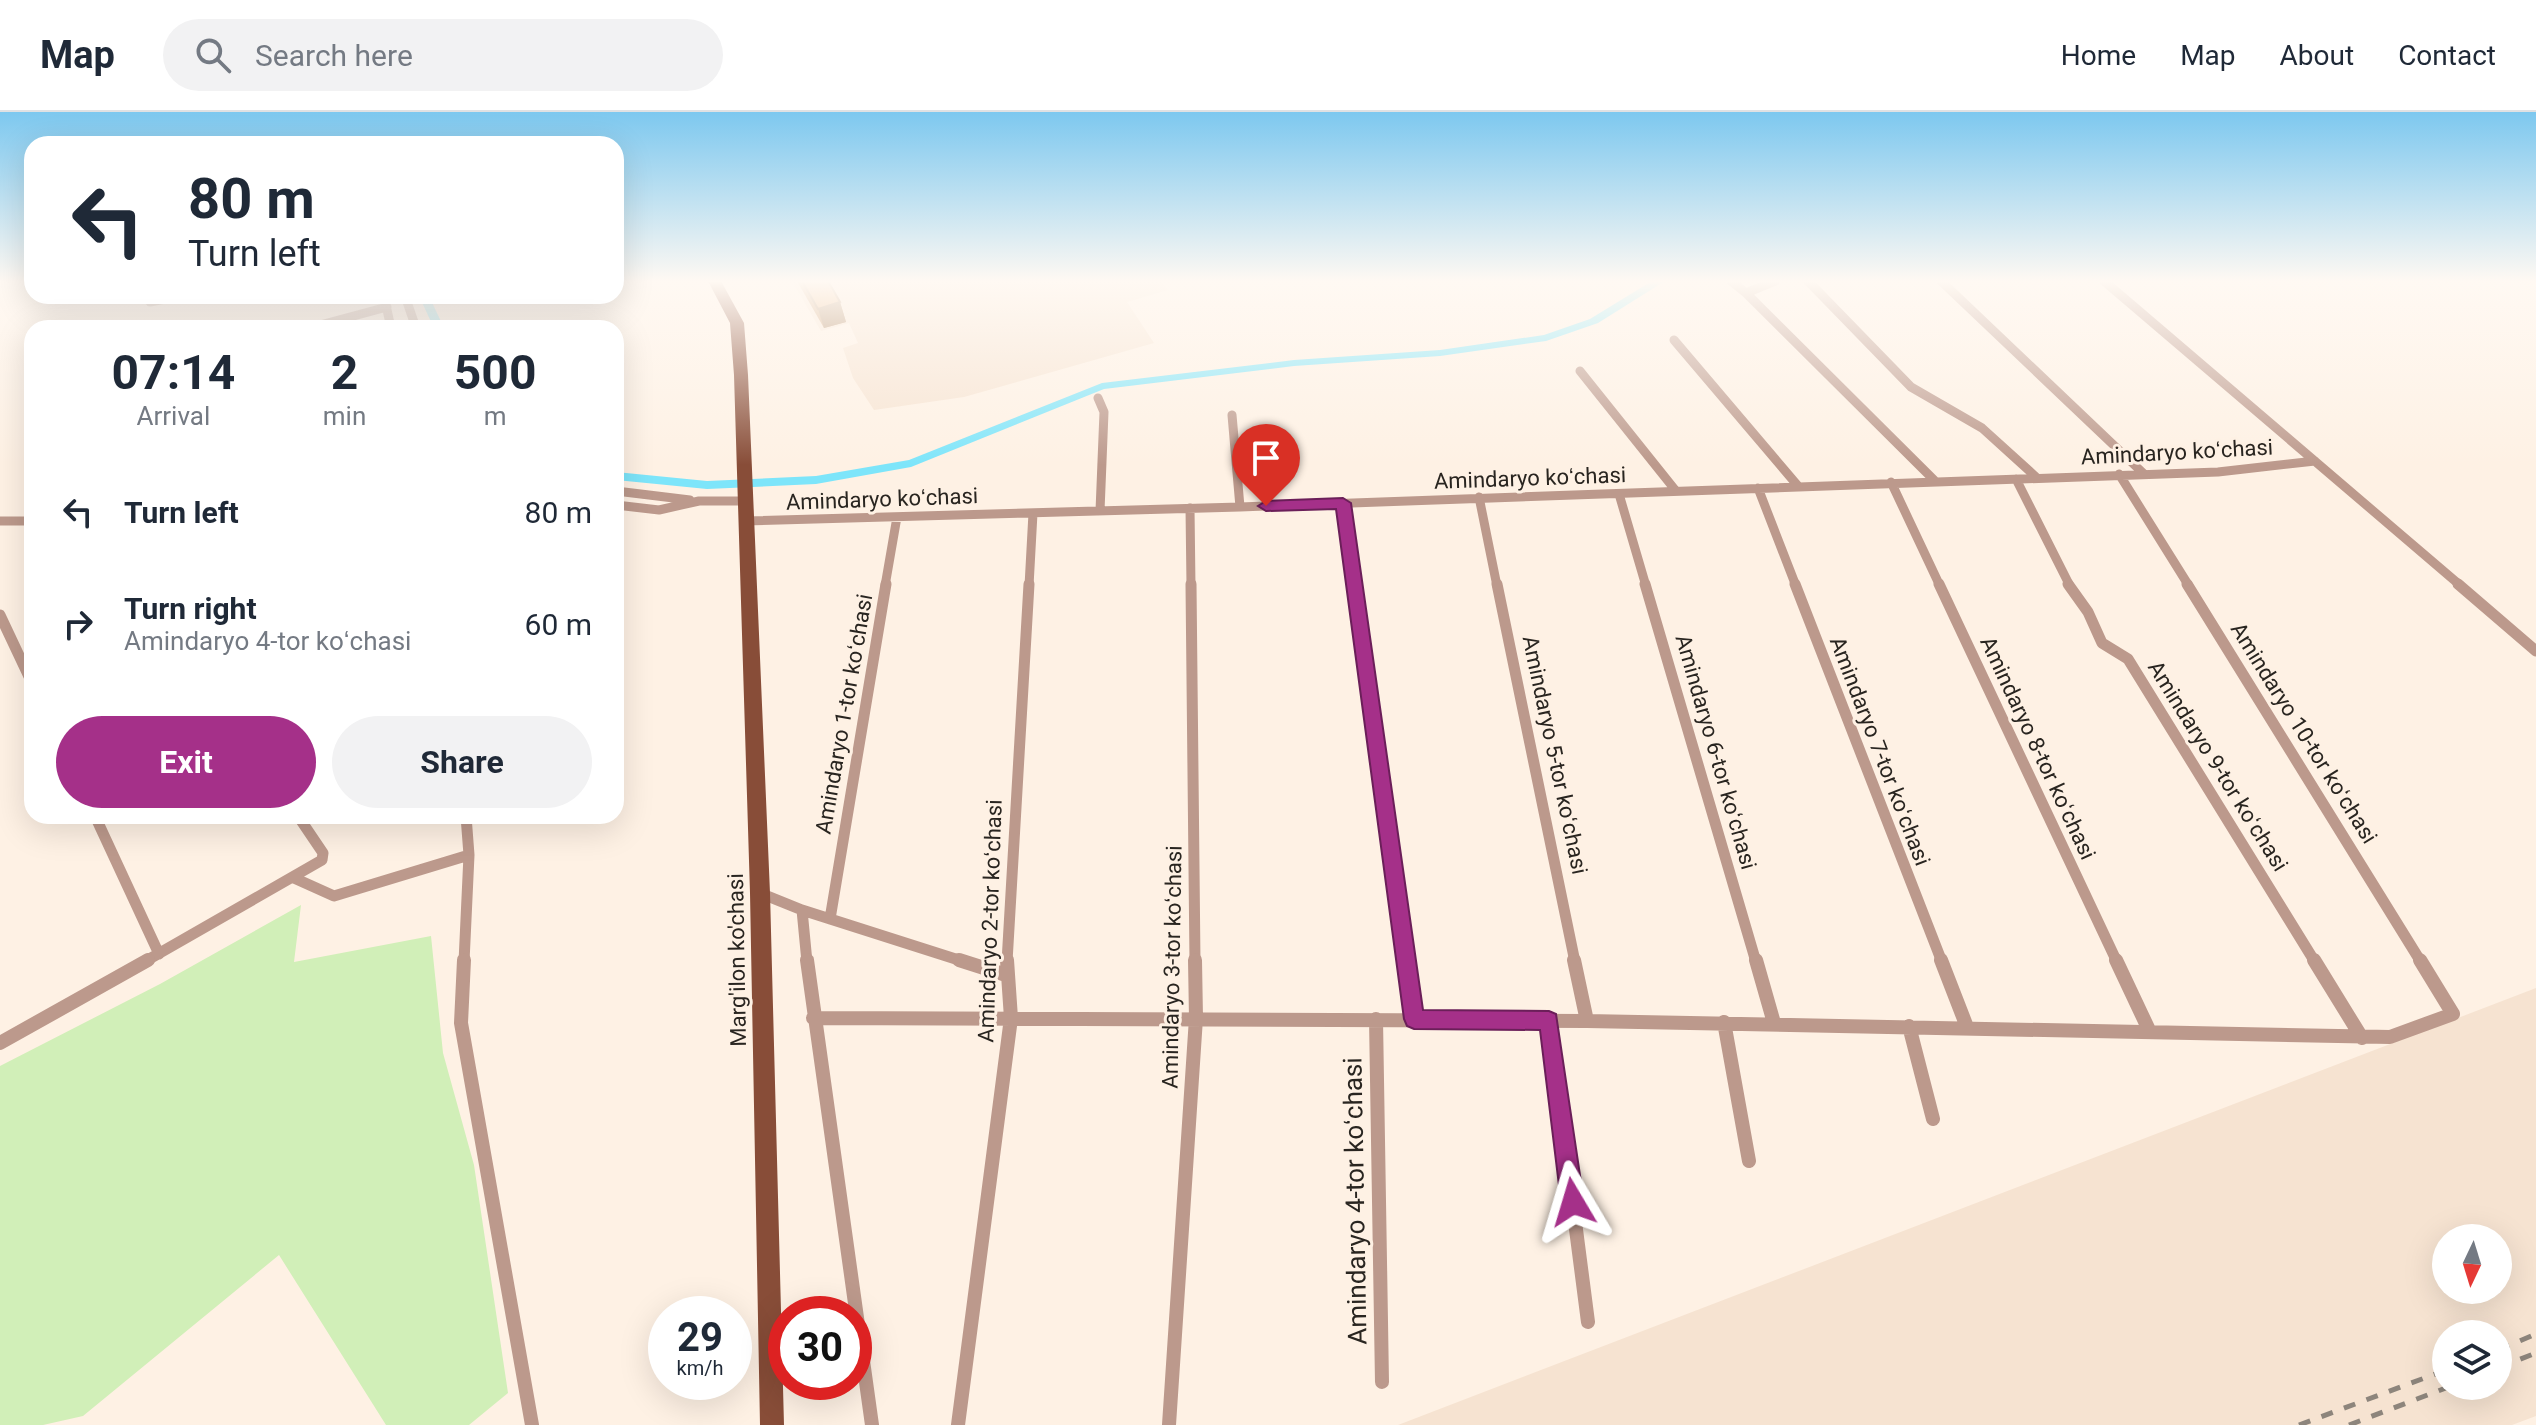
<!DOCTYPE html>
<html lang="en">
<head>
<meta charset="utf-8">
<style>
  :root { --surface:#fff; --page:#f2f2f3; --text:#1f2937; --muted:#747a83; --line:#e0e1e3; --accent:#a53089 }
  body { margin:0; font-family:Roboto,sans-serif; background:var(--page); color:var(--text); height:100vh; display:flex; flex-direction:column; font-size:30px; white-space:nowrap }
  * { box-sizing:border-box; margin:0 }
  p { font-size:26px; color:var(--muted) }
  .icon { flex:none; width:44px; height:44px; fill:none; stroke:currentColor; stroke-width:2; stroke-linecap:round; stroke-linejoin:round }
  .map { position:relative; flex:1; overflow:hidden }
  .sheet { position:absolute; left:24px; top:208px; width:600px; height:504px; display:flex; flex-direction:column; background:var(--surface); border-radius:24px; box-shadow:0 8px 32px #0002 }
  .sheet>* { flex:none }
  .top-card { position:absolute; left:24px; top:24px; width:600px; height:168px; border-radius:24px; box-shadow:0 8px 32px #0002; background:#fff; color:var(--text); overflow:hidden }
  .needle { width:52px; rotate:184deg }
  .buttons { position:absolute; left:2432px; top:1112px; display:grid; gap:16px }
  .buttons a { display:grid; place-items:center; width:80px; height:80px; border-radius:50%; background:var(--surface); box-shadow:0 8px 32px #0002; font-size:40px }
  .speed { position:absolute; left:648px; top:1184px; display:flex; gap:16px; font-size:40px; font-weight:700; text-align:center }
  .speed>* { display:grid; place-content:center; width:104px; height:104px; border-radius:50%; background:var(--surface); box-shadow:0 8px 32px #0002; line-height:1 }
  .speed small { font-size:20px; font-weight:400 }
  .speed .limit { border:12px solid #d22; background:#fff; color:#111 }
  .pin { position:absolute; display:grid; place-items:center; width:68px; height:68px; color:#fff; margin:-82px -34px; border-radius:50% 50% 50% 0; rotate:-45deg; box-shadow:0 0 8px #0007 }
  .pin .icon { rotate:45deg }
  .me { position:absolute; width:88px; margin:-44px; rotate:353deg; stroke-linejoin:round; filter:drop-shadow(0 0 6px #0008) }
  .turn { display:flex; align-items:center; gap:28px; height:168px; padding:0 32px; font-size:36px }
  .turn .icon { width:104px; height:104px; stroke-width:2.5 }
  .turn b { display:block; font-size:56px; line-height:68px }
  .eta { display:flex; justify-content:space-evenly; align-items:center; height:136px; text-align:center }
  .eta b { font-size:48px; font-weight:700; line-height:56px }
  .cta { display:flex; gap:16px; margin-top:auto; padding:16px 32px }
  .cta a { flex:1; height:92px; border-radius:48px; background:var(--accent); color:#fff; font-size:32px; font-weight:700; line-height:92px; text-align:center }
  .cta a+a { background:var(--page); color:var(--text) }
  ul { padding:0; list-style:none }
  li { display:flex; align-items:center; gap:24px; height:112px; padding:0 32px }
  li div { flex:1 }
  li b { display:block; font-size:30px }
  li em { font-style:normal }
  header { display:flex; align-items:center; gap:48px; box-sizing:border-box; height:112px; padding:0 40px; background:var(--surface); border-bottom:2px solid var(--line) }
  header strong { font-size:38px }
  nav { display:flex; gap:44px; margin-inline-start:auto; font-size:28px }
  .search { width:560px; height:72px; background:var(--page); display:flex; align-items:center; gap:20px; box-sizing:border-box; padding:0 28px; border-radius:44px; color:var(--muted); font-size:30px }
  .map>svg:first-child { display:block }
</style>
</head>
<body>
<header>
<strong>Map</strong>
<div class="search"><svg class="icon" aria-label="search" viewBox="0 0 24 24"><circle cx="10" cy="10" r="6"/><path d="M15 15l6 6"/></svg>Search here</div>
<nav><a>Home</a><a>Map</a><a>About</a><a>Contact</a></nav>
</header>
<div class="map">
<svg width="2536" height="1313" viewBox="0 0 2536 1313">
  <rect width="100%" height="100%" fill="#fef1e4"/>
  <!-- built -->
  <path fill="#f6e3d1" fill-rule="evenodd" d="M 792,169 L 1161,169 L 1168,178 L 1127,190 L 1154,231 L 964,285 L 874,298 L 853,266 L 843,236 L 858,231 L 849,211 L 821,219 Z
    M 2536,876 L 2536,1304 L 2512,1313 L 1398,1313 ZM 2446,1126 L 2498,1126 L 2498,1178 L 2446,1178 ZM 2446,1222 L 2498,1222 L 2498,1274 L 2446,1274 Z"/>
  <!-- green -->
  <path fill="#d1efb8" d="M 301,793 L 294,850 L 431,824 L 443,941 L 474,1053 L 508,1281 L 469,1313 L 386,1313 L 279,1143 L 83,1304 L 43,1313 L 0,1313 L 0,954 L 160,872 Z"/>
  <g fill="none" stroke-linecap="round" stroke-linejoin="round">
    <!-- canal -->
    <path fill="#7de5fa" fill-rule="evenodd" d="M 1652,169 L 1665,169 L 1598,211 L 1546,229 L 1440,244 L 1294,254 L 1104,277 L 911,355 L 816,372 L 707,377 L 616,368 L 616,360 L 707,369 L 816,364 L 909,348 L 1102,271 L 1294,248 L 1440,238 L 1544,223 L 1590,207 Z
      M 419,184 L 429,184 L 444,216 L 434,216 Z"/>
    <!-- street-far2 -->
    <path stroke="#bc998c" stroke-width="9" d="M 1731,169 L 1746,181 L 1775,169
      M 1808,169 L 1911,275 L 1982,316 L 2036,365
      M 1941,169 L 2143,361
      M 2104,169 L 2461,474
      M 1746,181 L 1935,369
      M 147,184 L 150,190 L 180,184
      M 384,184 L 391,216
      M 405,184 L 416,216
      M 309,216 L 387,195
      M 1674,228 L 1798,374
      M 1580,259 L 1676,379
      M 1098,286 L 1104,300 L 1100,399
      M 1232,303 L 1240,395
      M 2119,362 L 2189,474
      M 2016,367 L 2070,474
      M 1891,370 L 1940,474
      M 1758,376 L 1796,474
      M 616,379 L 690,388
      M 1619,382 L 1646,474
      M 1479,385 L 1497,474
      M 1343,391 L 1354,474
      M 616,393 L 659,398 L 699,389 L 743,389
      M 1190,396 L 1191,474
      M 0,409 L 32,409
      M 745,409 L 1240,395 L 2218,360 L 2315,349
      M 885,474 L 897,405
      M 1029,474 L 1033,401"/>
    <!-- street-far1 -->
    <path stroke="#bc998c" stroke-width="11" d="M 1191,472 L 1195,850
      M 1354,472 L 1406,850
      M 1497,472 L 1575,850
      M 1645,472 L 1756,850
      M 1795,472 L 1942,850
      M 1939,472 L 2117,850
      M 2068,472 L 2088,500 L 2102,531 L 2128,547 L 2315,850
      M 2187,472 L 2421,850
      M 2458,472 L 2536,539
      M 0,503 L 32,571
      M 95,704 L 159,842
      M 294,766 L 334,784 L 469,743
      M 760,781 L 802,798 L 965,850
      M 802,798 L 807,850
      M 830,807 L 886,472
      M 144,850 L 322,748 L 323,741 L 298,704
      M 464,850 L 469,743 L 466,704
      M 1007,850 L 1029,472"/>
    <!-- street -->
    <path stroke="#bc998c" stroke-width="14" d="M 464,848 L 461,911 L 532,1313
      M 807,848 L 872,1313
      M 959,848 L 1006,863
      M 1406,848 L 1414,907
      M 1574,848 L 1587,909
      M 1756,848 L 1774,911
      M 1941,848 L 1967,915
      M 2116,848 L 2149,918
      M 2314,848 L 2362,926
      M 813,906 L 1587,909 L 2390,925 L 2453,902 L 2420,848
      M 1376,907 L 1382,1270
      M 1549,909 L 1588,1210
      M 1724,910 L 1749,1049
      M 1909,914 L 1933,1007
      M 0,931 L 148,848
      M 958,1313 L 1011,906 L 1007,848
      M 1169,1313 L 1196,906 L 1195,848"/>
    <!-- primary -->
    <path fill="#884d38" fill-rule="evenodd" d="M 708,169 L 721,169 L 744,211 L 748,263 L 770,781 L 784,1313 L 760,1313 L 750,781 L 734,263 L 730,211 Z"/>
    <!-- rail -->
    <path stroke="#8d857c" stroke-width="5" stroke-dasharray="12 12" stroke-linecap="butt" d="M 2498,1238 L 2536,1222
      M 2498,1256 L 2536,1241
      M 2299,1313 L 2446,1258
      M 2349,1313 L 2451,1274"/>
  </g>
  <!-- wall -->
  <path fill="#c28f5e" d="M 797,169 L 828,169 L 840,190 L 846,210 L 824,216 Z"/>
  <!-- shaded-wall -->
  <path fill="#9e744c" d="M 840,190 L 846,210 L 824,216 L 818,197 Z"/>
  <!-- building -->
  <path fill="#e1a66d" stroke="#9e744c" stroke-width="2" d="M 802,169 L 828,169 L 840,190 L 818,197 Z"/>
  <!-- sky -->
  <linearGradient id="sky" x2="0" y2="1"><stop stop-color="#7dc8ef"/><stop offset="0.48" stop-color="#fff9f3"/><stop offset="1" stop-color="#fff9f3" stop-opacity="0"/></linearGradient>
  <rect width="2536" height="353" fill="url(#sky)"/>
  <!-- route -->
  <path fill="#a53089" stroke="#6b1f59" stroke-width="2" d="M 1343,386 L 1351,391 L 1423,898 L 1549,899 L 1556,902 L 1584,1090 L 1581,1097 L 1573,1101 L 1565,1097 L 1561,1090 L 1540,918 L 1414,917 L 1407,914 L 1404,907 L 1336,397 L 1266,399 L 1258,394 L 1266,389 Z"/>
  <g text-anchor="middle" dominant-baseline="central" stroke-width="6" stroke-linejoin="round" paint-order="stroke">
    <!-- street labels -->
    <g font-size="22" fill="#292520" stroke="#fef1e4">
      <text transform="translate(2177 340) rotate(-3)">Amindaryo koʻchasi</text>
      <text transform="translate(1530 366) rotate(-2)">Amindaryo koʻchasi</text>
      <text transform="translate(882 387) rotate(-2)">Amindaryo koʻchasi</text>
      <text transform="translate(844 602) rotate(-80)">Amindaryo 1-tor koʻchasi</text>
      <text transform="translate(2304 621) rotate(58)">Amindaryo 10-tor koʻchasi</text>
      <text transform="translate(2038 636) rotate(65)">Amindaryo 8-tor koʻchasi</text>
      <text transform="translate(1880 639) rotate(69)">Amindaryo 7-tor koʻchasi</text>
      <text transform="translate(1716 640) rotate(74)">Amindaryo 6-tor koʻchasi</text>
      <text transform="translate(1555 643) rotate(78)">Amindaryo 5-tor koʻchasi</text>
      <text transform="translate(2218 654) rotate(58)">Amindaryo 9-tor koʻchasi</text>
      <text transform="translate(990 809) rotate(-88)">Amindaryo 2-tor koʻchasi</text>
      <text transform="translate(737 848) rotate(-91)">Marg'ilon ko'chasi</text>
      <text transform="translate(1172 855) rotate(-89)">Amindaryo 3-tor koʻchasi</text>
    </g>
    <!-- near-street labels -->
    <g font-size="26" fill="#292520" stroke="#fef1e4">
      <text transform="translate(1355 1089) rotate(-91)">Amindaryo 4-tor koʻchasi</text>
    </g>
  </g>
</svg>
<div class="buttons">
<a><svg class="needle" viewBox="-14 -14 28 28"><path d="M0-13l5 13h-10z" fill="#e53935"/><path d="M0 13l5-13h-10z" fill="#747a83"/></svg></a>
<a><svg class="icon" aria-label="layers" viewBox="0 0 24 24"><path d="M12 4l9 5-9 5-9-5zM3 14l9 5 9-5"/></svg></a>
</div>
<div class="speed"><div>29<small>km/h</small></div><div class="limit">30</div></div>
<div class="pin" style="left:1266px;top:394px;background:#d93025"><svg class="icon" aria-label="arrive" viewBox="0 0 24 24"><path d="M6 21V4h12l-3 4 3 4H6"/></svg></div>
<svg class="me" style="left:1573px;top:1090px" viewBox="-20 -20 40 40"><path d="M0-17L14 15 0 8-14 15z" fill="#a53089" stroke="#fff" stroke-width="4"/></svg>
<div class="top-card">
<div class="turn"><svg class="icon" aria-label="left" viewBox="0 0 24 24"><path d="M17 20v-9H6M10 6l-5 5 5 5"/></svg><div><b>80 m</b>Turn left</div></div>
</div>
<section class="sheet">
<div class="eta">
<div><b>07:14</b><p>Arrival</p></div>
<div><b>2</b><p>min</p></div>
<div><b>500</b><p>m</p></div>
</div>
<ul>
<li><svg class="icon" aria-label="left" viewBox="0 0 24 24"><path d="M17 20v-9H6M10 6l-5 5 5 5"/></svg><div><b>Turn left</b></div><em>80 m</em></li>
<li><svg class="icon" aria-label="right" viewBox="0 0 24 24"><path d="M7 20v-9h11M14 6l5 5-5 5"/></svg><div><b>Turn right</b><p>Amindaryo 4-tor koʻchasi</p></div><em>60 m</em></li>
</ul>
<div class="cta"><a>Exit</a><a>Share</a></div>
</section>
</div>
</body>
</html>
